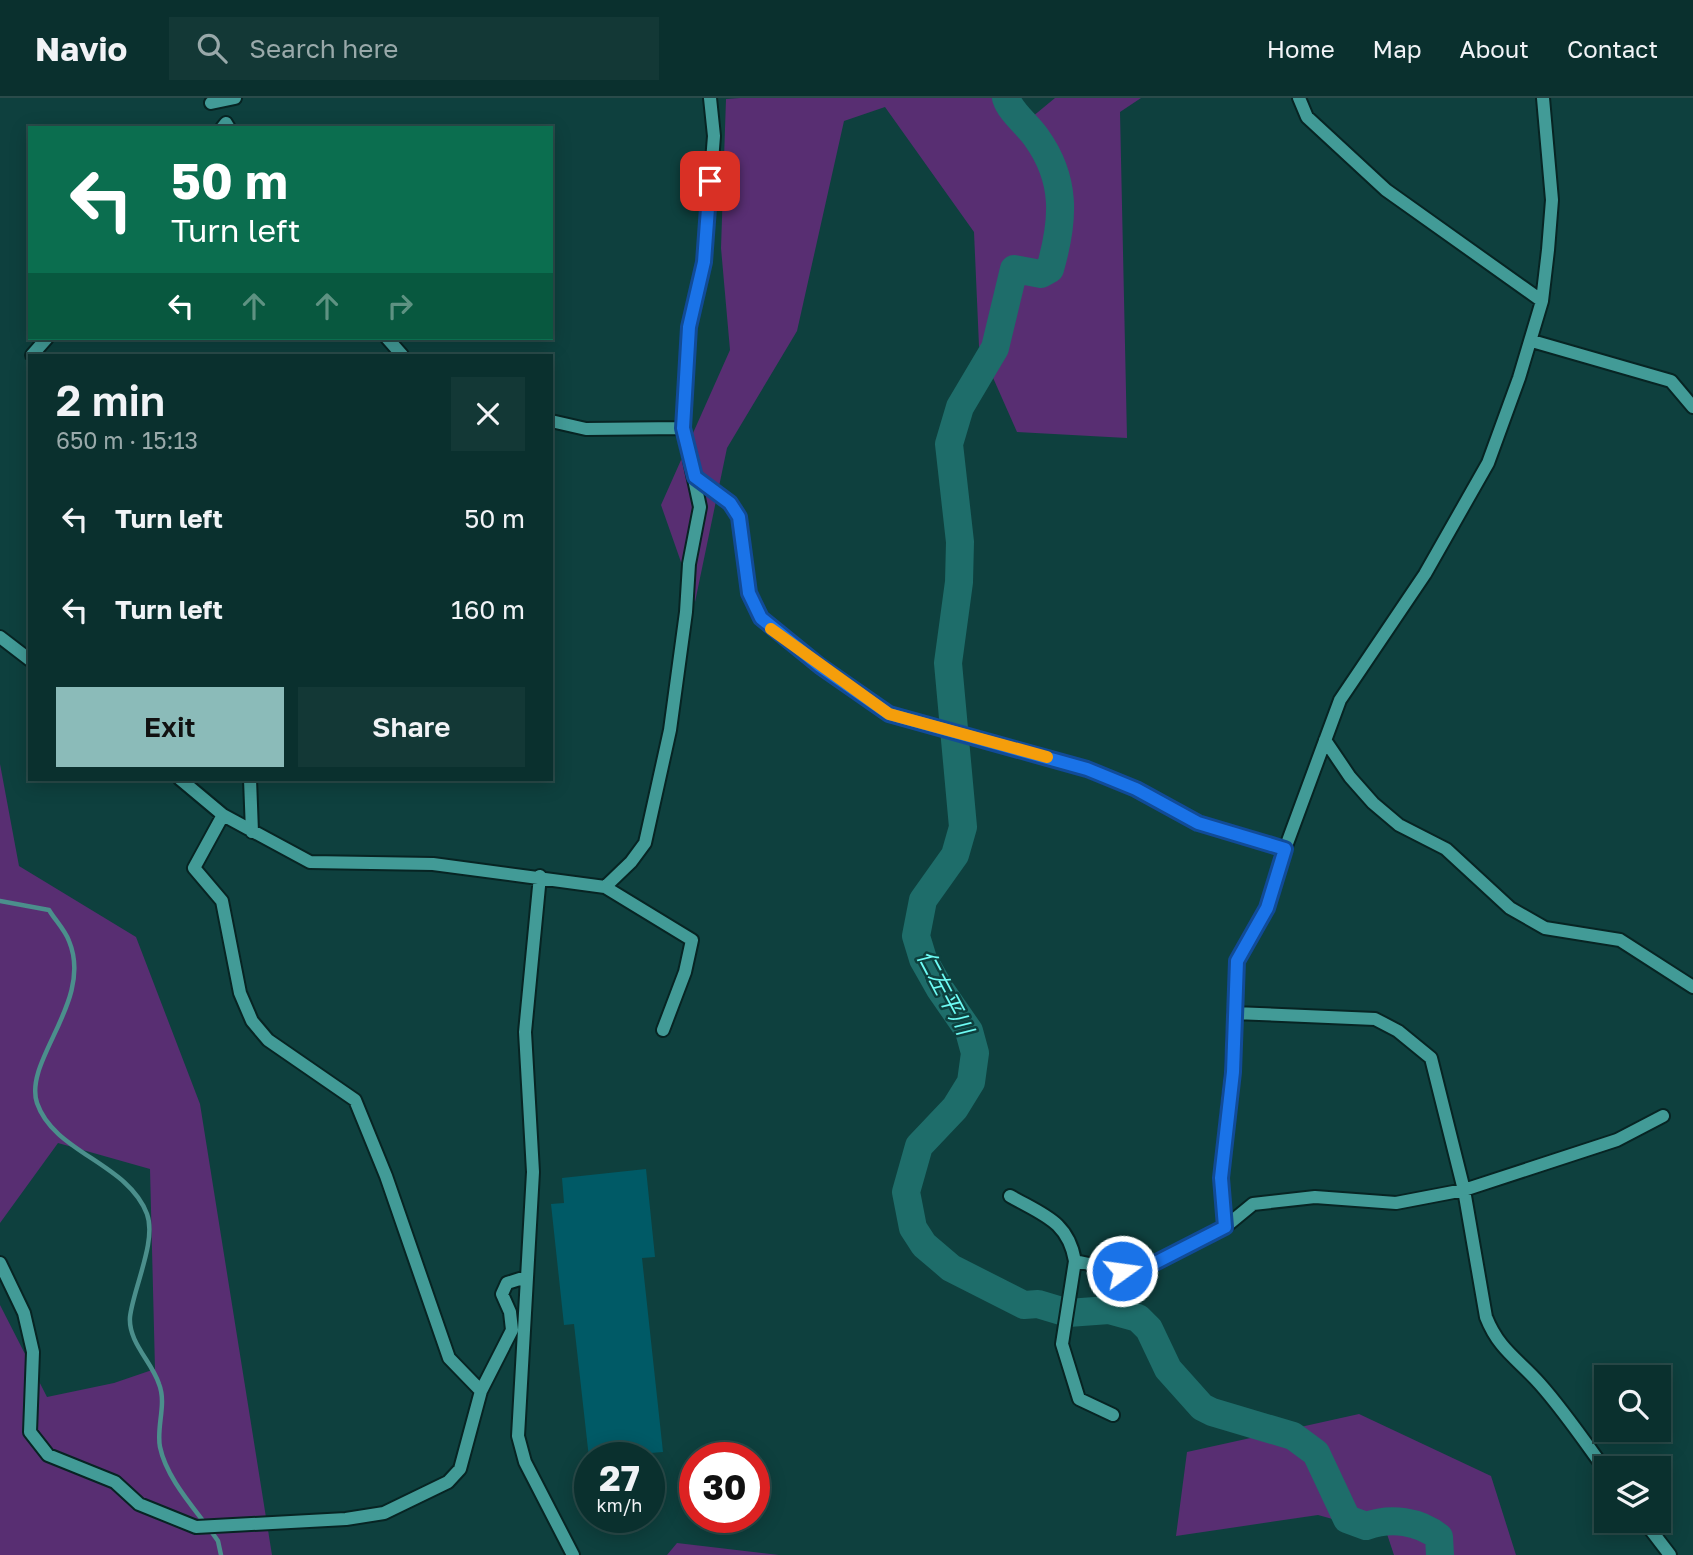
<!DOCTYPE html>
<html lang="en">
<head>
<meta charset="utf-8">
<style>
  :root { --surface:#0a302e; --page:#133836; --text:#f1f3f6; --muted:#99a9aa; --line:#2a4b4a; --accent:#8bbbb9 }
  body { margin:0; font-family:"Golos Text","Noto Sans JP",sans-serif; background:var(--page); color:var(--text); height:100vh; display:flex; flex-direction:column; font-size:26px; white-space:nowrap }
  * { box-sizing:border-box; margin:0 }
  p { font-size:23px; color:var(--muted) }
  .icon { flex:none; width:38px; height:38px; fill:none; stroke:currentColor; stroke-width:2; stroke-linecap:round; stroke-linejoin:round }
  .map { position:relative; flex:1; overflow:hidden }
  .panel { position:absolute; left:28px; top:256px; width:525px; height:427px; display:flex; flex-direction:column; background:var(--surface); border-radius:0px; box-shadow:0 4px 18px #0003,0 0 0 2px var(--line) }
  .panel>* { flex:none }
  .hud { position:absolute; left:28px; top:28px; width:525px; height:214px; border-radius:0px; box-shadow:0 4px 18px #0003,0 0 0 2px var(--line); background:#0b6e4f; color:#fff; overflow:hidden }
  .controls { position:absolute; left:1594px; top:1267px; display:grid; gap:14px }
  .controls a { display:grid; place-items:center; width:77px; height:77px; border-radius:0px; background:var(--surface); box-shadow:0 4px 18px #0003,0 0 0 2px var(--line); font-size:35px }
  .speed { position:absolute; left:574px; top:1344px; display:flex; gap:14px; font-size:35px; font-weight:700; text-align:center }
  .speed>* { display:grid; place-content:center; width:91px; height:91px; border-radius:50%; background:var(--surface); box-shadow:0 4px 18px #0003,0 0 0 2px var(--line); line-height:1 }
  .speed small { font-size:18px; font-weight:400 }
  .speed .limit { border:10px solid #d22; background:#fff; color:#111 }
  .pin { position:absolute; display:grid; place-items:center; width:60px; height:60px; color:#fff; margin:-30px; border-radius:14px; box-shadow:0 4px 10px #0006 }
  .me { position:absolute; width:77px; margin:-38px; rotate:76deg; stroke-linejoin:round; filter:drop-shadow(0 0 5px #0008) }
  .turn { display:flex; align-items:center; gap:24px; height:147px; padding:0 28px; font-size:32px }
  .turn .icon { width:91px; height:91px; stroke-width:2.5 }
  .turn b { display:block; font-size:49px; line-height:60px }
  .lanes { display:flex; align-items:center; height:66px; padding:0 28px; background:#0003; justify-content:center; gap:35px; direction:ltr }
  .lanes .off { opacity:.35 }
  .round { display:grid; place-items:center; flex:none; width:74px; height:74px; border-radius:0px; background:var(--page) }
  .head { display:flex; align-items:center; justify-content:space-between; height:119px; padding:0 28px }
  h1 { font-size:42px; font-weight:600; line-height:52px }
  .action { display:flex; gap:14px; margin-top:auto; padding:14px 28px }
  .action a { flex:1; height:80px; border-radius:0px; background:var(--accent); color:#111; font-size:28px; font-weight:600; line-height:80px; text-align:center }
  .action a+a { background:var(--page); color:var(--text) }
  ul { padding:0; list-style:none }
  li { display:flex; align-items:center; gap:21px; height:91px; padding:0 28px }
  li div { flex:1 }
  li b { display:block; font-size:26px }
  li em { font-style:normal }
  header { display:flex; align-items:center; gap:42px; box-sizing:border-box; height:98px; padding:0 35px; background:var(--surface); border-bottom:2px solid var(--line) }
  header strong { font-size:33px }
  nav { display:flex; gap:38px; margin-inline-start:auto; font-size:24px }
  .search { width:490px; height:63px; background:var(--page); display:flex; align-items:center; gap:18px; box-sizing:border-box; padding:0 24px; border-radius:0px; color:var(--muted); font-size:26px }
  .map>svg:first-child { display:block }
</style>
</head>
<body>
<header>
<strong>Navio</strong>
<div class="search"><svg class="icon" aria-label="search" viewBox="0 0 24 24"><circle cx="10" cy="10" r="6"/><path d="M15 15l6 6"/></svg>Search here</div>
<nav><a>Home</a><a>Map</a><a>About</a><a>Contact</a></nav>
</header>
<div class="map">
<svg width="1693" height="1457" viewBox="0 0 1693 1457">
  <rect width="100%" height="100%" fill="#0e403e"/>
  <!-- green -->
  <path fill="#582e72" d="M 740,0 L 1019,0 L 1015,33 L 1055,0 L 1141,0 L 1120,14 L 1127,340 L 1017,334 L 979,248 L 974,134 L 885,9 L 844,23 L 797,233 L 727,350 L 695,504 L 661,407 L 730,252 L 721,150 L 726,1 Z
    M 0,666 L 19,768 L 136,839 L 200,1006 L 272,1457 L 0,1457 L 0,1207 L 47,1299 L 114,1285 L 155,1271 L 150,1071 L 58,1045 L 0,1125 Z
    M 1359,1316 L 1491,1378 L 1516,1457 L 1394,1457 L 1387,1436 L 1318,1417 L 1176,1438 L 1187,1354 Z
    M 677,1445 L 779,1457 L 667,1457 Z"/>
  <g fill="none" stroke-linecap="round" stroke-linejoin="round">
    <!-- stream -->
    <path stroke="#4b8f8c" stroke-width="4.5" d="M 0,803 L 49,812 C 55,822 65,832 69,843 C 94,903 23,962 37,1005 C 54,1055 128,1065 147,1116 C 157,1143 133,1191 130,1219 C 128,1244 152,1264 159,1286 C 167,1306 156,1329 160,1349 C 167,1383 199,1415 218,1443 L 221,1457"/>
    <!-- river -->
    <path stroke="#1e6d6a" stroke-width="28" d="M 1006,0 C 1011,15 1027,26 1036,39 C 1067,82 1064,122 1050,171 L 1041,176 L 1014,171 L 995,250 L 960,309 L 949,346 L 960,444 L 959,484 L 948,565 L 963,729 L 955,757 L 923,802 L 916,838 L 923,861 L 940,891 L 969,933 L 975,955 L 971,984 L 955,1010 L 919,1048 L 906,1094 L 913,1130 L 924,1147 L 951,1170 L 1024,1207 L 1038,1206 L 1068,1215 L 1109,1212 L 1138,1220 L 1149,1231 L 1168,1271 L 1202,1309 L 1212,1314 L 1293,1338 L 1316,1355 L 1347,1421 L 1366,1428 C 1391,1419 1419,1423 1439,1439 L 1440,1457"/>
  </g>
  <!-- building -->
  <path fill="#005a66" d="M 646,1071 L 655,1159 L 642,1160 L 663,1354 L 589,1360 L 574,1226 L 564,1227 L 551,1106 L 564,1105 L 562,1080 Z"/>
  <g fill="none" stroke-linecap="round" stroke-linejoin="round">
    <defs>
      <path id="minor" d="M 1299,0 L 1307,19 L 1386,92 L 1542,203
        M 211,5 L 235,0
        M 222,30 L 226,25 L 229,30
        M 387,240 L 402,257
        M 1532,243 L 1671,283 L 1693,309
        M 32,257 L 47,240
        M 551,323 L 586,331 L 683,330
        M 695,379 L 730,405 L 739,419 L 749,495 L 761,520 L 820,568 L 889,616 L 1086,671 L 1136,691 L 1198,725 L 1285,751
        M 0,539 L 30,562
        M 1325,642 L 1350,679 L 1373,705 L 1399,727 L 1446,751 L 1510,810 L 1545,830 L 1620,842 L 1693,889
        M 180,681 L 223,717 L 310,764 L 433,766 L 605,789 L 692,842 L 685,874 L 663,932
        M 250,681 L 252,734
        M 223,717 L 194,770 L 222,803 L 240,895 L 252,923 L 268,942 L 355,1002 L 386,1078 L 449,1260 L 481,1293
        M 540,778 L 525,934 L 533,1074 L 518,1338 L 525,1364 L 573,1457
        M 605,789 L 631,764 L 645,745 L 670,632 L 686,514 L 689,466 L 700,409 L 683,330 L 689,229 L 704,164 L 714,38 L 710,0
        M 1234,915 L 1375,921 L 1398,933 L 1431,960 L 1464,1092 L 1486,1219 C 1499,1252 1518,1261 1540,1286 C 1564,1313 1585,1344 1606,1373
        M 1010,1098 C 1043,1117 1068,1123 1075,1163
        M 1225,1129 L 1221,1080 L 1232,974 L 1237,863 L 1267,810 L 1285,751 L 1340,602 L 1425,476 L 1488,365 L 1519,280 L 1542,203 L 1548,152 L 1552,102 L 1543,0
        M 0,1165 L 24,1215 L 33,1254 L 30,1334 L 48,1357 L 115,1384 L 139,1406 L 196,1429 L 346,1421 L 384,1415 L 448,1384 L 460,1371 L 481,1293 L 512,1232 L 510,1214 L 502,1196 L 507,1185 L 526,1179
        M 1113,1317 L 1079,1301 L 1062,1246 L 1075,1163 L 1122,1173 L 1143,1171 L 1225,1129 L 1253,1106 L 1315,1099 L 1396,1105 L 1464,1092 L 1617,1042 L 1663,1018
        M 1644,1423 L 1670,1457"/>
    </defs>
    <!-- minor casing -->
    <use href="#minor" stroke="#072423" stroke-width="16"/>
    <!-- minor -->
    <use href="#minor" stroke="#429b97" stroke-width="12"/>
  </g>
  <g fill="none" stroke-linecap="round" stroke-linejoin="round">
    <defs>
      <path id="route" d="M 710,83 L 704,164 L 689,229 L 683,330 L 695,379 L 730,405 L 739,419 L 749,495 L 761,520 L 820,568 L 889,616 L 1087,671 L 1136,691 L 1198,725 L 1285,751 L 1267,810 L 1237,863 L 1233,974 L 1221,1080 L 1225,1129 L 1143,1171 L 1122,1173"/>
    </defs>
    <!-- route casing -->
    <use href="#route" stroke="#114b97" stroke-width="18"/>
    <!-- route -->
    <use href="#route" stroke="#1a73e8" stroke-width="12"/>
    <!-- slow -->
    <path stroke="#f59e0b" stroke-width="12" d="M 771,531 L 889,616 L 1047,659"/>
  </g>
  <g text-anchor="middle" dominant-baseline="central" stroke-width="5" stroke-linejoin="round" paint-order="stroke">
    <!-- water labels -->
    <g font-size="23" font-style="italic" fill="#6efcf5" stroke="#0e403e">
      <text transform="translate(946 894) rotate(62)">仁左平川</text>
    </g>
  </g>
</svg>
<div class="controls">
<a><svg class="icon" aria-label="search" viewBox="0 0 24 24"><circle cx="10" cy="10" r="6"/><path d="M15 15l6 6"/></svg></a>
<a><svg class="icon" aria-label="layers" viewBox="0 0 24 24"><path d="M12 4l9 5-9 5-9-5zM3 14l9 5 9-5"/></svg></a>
</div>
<div class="speed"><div>27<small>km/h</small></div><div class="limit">30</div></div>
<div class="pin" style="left:710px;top:83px;background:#d93025"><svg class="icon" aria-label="arrive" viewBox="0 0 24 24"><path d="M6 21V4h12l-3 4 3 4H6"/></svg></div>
<svg class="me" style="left:1122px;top:1173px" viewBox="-20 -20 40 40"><circle r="17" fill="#1a73e8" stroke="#fff" stroke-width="3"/><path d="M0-11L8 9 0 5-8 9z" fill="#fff"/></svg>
<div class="hud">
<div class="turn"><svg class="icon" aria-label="left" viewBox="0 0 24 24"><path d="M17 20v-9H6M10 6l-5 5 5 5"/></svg><div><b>50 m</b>Turn left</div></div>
<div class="lanes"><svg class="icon" aria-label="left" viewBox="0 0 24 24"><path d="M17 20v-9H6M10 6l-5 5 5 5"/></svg><svg class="icon off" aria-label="ahead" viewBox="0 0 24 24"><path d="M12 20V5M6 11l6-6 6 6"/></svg><svg class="icon off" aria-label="ahead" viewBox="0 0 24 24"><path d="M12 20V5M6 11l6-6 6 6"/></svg><svg class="icon off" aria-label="right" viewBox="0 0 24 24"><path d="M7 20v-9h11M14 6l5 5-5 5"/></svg></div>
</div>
<section class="panel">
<div class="head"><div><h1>2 min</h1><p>650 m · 15:13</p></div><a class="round"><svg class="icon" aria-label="close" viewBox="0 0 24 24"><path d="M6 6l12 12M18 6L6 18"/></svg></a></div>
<ul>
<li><svg class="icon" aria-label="left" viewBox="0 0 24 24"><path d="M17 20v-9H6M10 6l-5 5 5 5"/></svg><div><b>Turn left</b></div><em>50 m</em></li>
<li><svg class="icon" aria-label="left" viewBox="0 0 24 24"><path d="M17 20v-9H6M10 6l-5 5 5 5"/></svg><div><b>Turn left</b></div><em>160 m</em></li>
</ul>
<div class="action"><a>Exit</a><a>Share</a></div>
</section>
</div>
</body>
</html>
